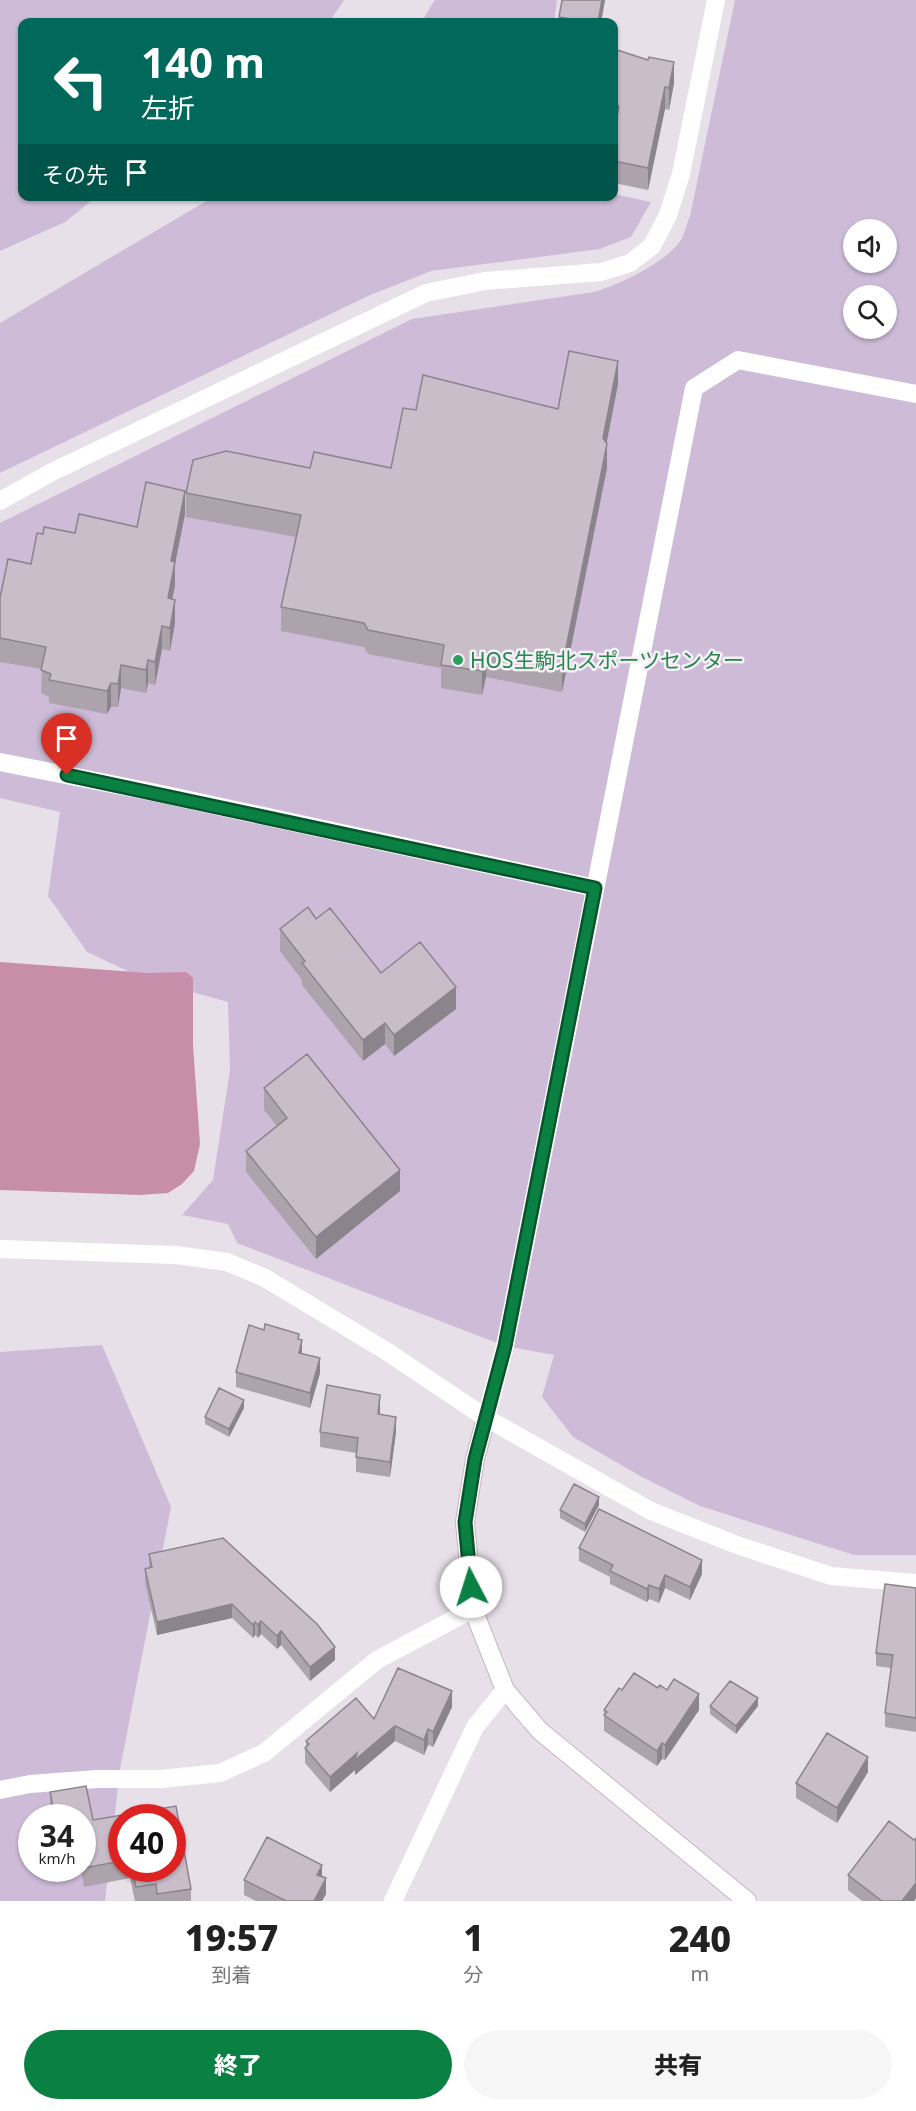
<!DOCTYPE html>
<html lang="ja">
<head>
<meta charset="utf-8">
<style>
  :root { --surface:#fff; --page:#f6f6f6; --text:#222; --muted:#767676; --accent:#0b8043 }
  body { margin:0; font-family:"Noto Sans","Noto Sans JP",sans-serif; background:var(--page); color:var(--text); height:100vh; display:flex; flex-direction:column; font-size:22px; white-space:nowrap }
  * { box-sizing:border-box; margin:0 }
  p { font-size:20px; color:var(--muted) }
  .icon { flex:none; width:33px; height:33px; fill:none; stroke:currentColor; stroke-width:2; stroke-linecap:round; stroke-linejoin:round }
  .map { position:relative; height:1901px; overflow:hidden }
  .drawer { display:flex; flex-direction:column; background:var(--surface); flex:1 }
  .drawer>* { flex:none }
  .banner { position:absolute; left:18px; top:18px; width:600px; height:183px; border-radius:12px; box-shadow:0 2px 4px #0004; background:#00695c; color:#fff; overflow:hidden }
  .buttons { position:absolute; left:843px; top:219px; display:grid; gap:12px }
  .buttons a { display:grid; place-items:center; width:54px; height:54px; border-radius:50%; background:var(--surface); box-shadow:0 2px 4px #0004; font-size:30px }
  .speed { position:absolute; left:18px; top:1804px; display:flex; gap:12px; font-size:30px; font-weight:700; text-align:center }
  .speed>* { display:grid; place-content:center; width:78px; height:78px; border-radius:50%; background:var(--surface); box-shadow:0 2px 4px #0004; line-height:1 }
  .speed small { font-size:15px; font-weight:400 }
  .speed .limit { border:9px solid #d22; background:#fff; color:#111 }
  .pin { position:absolute; display:grid; place-items:center; width:51px; height:51px; color:#fff; margin:-62px -26px; border-radius:50% 50% 50% 0; rotate:-45deg; box-shadow:0 0 6px #0007 }
  .pin .icon { rotate:45deg }
  .me { position:absolute; width:66px; margin:-33px; rotate:355deg; stroke-linejoin:round; filter:drop-shadow(0 0 4px #0008) }
  .turn { display:flex; align-items:center; gap:21px; height:126px; padding:0 24px; font-size:27px }
  .turn .icon { width:78px; height:78px; stroke-width:2.5 }
  .turn b { display:block; font-size:42px; line-height:51px }
  .then { display:flex; align-items:center; height:57px; padding:0 24px; background:#0003; gap:12px; font-size:22px }
  .eta { display:flex; justify-content:space-evenly; align-items:center; height:102px; text-align:center }
  .eta b { font-size:36px; font-weight:800; line-height:42px }
  .action { display:flex; gap:12px; margin-top:auto; padding:12px 24px }
  .action a { flex:1; height:69px; border-radius:36px; background:var(--accent); color:#fff; font-size:24px; font-weight:800; line-height:69px; text-align:center }
  .action a+a { background:var(--page); color:var(--text) }
  .map>svg:first-child { display:block }
</style>
</head>
<body>
<div class="map">
<svg width="916" height="1901" viewBox="0 0 916 1901">
  <rect width="100%" height="100%" fill="#e8e0e9"/>
  <!-- green -->
  <path fill="#cdbbd7" fill-rule="evenodd" d="M 0,0 L 344,0 L 329,22 L 22,22 L 22,196 L 96,197 L 65,222 L 0,251 Z
    M 435,0 L 557,0 L 554,22 L 421,22 Z
    M 735,0 L 916,0 L 916,1555 L 854,1555 L 700,1506 L 642,1477 L 573,1437 L 542,1397 L 554,1355 L 505,1346 L 237,1243 L 228,1224 L 182,1215 L 213,1180 L 230,1070 L 228,1002 L 145,979 L 87,952 L 48,896 L 60,812 L 0,798 L 0,523 L 412,319 L 594,292 C 618,285 670,261 682,238 C 685,232 687,223 690,216 ZM 854,230 L 886,230 L 886,262 L 854,262 ZM 854,296 L 886,296 L 886,328 L 854,328 Z
    M 614,194 L 651,202 L 631,237 L 600,249 L 431,271 L 368,296 L 0,473 L 0,323 L 213,197 L 614,196 Z
    M 102,1345 L 171,1507 L 120,1769 L 105,1901 L 0,1901 L 0,1352 ZM 32,1818 L 82,1818 L 82,1869 L 32,1869 Z"/>
  <!-- water -->
  <path fill="#c78ea9" d="M 0,962 L 148,973 L 186,972 L 193,978 L 193,1045 L 200,1144 L 194,1171 L 182,1184 L 168,1193 L 140,1195 L 0,1190 Z"/>
  <g fill="none" stroke-linecap="round" stroke-linejoin="round">
    <defs>
      <path id="secondary" d="M 486,1418 L 475,1459 L 465,1522 L 473,1609 L 505,1690 L 540,1731 L 747,1901"/>
    </defs>
    <!-- secondary casing -->
    <use href="#secondary" stroke="#c7b4c7" stroke-width="20"/>
    <!-- lane -->
    <path stroke="#fff" stroke-width="18" d="M 0,762 L 157,793 L 595,888
      M 486,1418 L 505,1346 L 694,388 L 738,360 L 916,394"/>
    <!-- street -->
    <path stroke="#fff" stroke-width="18" d="M 0,501 L 52,472 L 426,293 L 485,281 L 601,272 L 630,263 L 652,246 L 668,215 L 681,174 L 716,0
      M 0,1249 L 176,1255 L 227,1262 L 265,1278 L 386,1351 L 486,1418 L 651,1511 L 737,1545 L 831,1576 L 916,1583
      M 0,1790 L 30,1784 L 97,1779 L 161,1779 L 220,1773 L 264,1753 L 377,1660 L 473,1609
      M 393,1901 L 475,1727 L 505,1690"/>
    <!-- secondary -->
    <use href="#secondary" stroke="#fff" stroke-width="18"/>
  </g>
  <!-- wall -->
  <path fill="#aca3ad" fill-rule="evenodd" d="M 562,0 L 605,0 L 601,22 L 559,22 Z
    M 614,49 L 674,83 L 669,110 L 665,109 L 648,190 L 614,183 L 614,133 L 615,127 L 614,126 Z
    M 618,384 L 606,442 L 607,468 L 562,692 L 486,677 L 482,695 L 441,688 L 441,668 L 368,654 L 364,647 L 281,631 L 281,607 L 296,537 L 186,517 L 186,493 L 310,468 L 391,468 L 416,410 L 558,409 Z
    M 185,514 L 175,564 L 175,585 L 172,599 L 175,623 L 170,651 L 162,649 L 155,685 L 148,683 L 146,693 L 121,688 L 118,707 L 111,707 L 107,714 L 49,703 L 49,697 L 41,693 L 42,669 L 0,662 L 0,598 L 31,564 L 43,534 L 75,533 L 137,527 Z
    M 316,919 L 381,973 L 456,1009 L 394,1056 L 385,1044 L 363,1061 L 302,985 L 302,980 L 280,951 L 280,929 Z
    M 264,1088 L 400,1191 L 316,1259 L 246,1172 L 246,1151 L 277,1126 L 264,1110 Z
    M 299,1340 L 302,1353 L 320,1373 L 310,1408 L 236,1387 L 236,1372 Z
    M 244,1408 L 229,1437 L 205,1424 L 205,1417 Z
    M 380,1410 L 380,1414 L 396,1432 L 390,1477 L 356,1472 L 356,1453 L 320,1447 L 320,1432 Z
    M 599,1505 L 585,1532 L 560,1518 L 560,1510 Z
    M 579,1548 L 702,1574 L 690,1600 L 665,1588 L 659,1603 L 649,1599 L 647,1602 L 610,1584 L 610,1577 L 579,1561 Z
    M 149,1554 L 335,1660 L 310,1681 L 281,1645 L 277,1649 L 261,1634 L 258,1638 L 255,1635 L 253,1638 L 232,1618 L 157,1635 L 145,1583 L 145,1569 L 149,1568 Z
    M 916,1588 L 916,1732 L 885,1727 L 885,1713 L 891,1668 L 876,1666 L 876,1653 Z
    M 658,1688 L 699,1710 L 665,1760 L 662,1759 L 657,1766 L 604,1731 L 604,1710 L 622,1690 Z
    M 710,1706 L 758,1706 L 736,1734 L 710,1714 Z
    M 452,1707 L 433,1747 L 428,1745 L 424,1755 L 395,1741 L 355,1775 L 355,1770 L 330,1792 L 305,1763 L 305,1748 L 306,1747 L 306,1741 L 374,1719 Z
    M 868,1772 L 837,1823 L 796,1798 L 796,1783 Z
    M 86,1786 L 93,1820 L 176,1806 L 191,1889 L 191,1901 L 135,1901 L 130,1878 L 84,1887 L 81,1869 L 82,1869 L 82,1818 L 51,1818 L 50,1811 L 50,1792 ZM 122,1818 L 172,1818 L 172,1869 L 122,1869 Z
    M 916,1838 L 916,1898 L 914,1901 L 862,1901 L 848,1890 L 848,1875 L 914,1840 Z
    M 322,1877 L 326,1894 L 322,1901 L 256,1901 L 244,1895 L 244,1880 Z"/>
  <!-- shaded-wall -->
  <path fill="#8c848d" d="M 602,0 L 605,0 L 601,22 L 598,22 Z
    M 674,62 L 674,83 L 669,110 L 669,88 Z
    M 665,87 L 665,109 L 648,190 L 648,168 Z
    M 618,361 L 618,384 L 603,462 L 603,438 Z
    M 607,444 L 607,468 L 562,692 L 562,668 Z
    M 185,491 L 185,514 L 175,564 L 175,585 L 168,622 L 168,598 L 171,561 Z
    M 175,600 L 175,623 L 170,651 L 170,628 Z
    M 162,626 L 162,649 L 155,685 L 155,662 Z
    M 486,653 L 486,677 L 482,695 L 482,671 Z
    M 148,660 L 148,683 L 146,693 L 146,670 Z
    M 121,665 L 121,688 L 118,707 L 118,684 Z
    M 111,683 L 111,707 L 107,714 L 107,691 Z
    M 456,987 L 456,1009 L 394,1056 L 394,1035 Z
    M 385,1023 L 385,1044 L 363,1061 L 363,1040 Z
    M 400,1170 L 400,1191 L 316,1259 L 316,1237 Z
    M 302,1340 L 302,1355 L 299,1353 Z
    M 320,1358 L 320,1373 L 310,1408 L 310,1393 Z
    M 380,1395 L 380,1410 L 378,1429 L 378,1414 Z
    M 244,1400 L 244,1408 L 229,1437 L 229,1429 Z
    M 396,1417 L 396,1432 L 390,1477 L 390,1462 Z
    M 599,1497 L 599,1505 L 585,1532 L 585,1524 Z
    M 702,1560 L 702,1574 L 690,1600 L 690,1587 Z
    M 665,1575 L 665,1588 L 659,1603 L 659,1589 Z
    M 649,1585 L 649,1599 L 647,1602 L 647,1589 Z
    M 232,1604 L 232,1618 L 157,1635 L 157,1622 Z
    M 261,1621 L 261,1634 L 258,1638 L 258,1625 Z
    M 255,1622 L 255,1635 L 253,1638 L 253,1625 Z
    M 281,1631 L 281,1645 L 277,1649 L 277,1636 Z
    M 335,1647 L 335,1660 L 310,1681 L 310,1667 Z
    M 452,1691 L 452,1707 L 433,1747 L 433,1732 Z
    M 699,1694 L 699,1710 L 665,1760 L 665,1745 Z
    M 758,1698 L 758,1706 L 736,1734 L 736,1726 Z
    M 395,1726 L 395,1741 L 355,1775 L 355,1770 L 330,1792 L 330,1777 L 357,1753 Z
    M 428,1729 L 428,1745 L 424,1755 L 424,1740 Z
    M 662,1743 L 662,1759 L 657,1766 L 657,1751 Z
    M 868,1757 L 868,1772 L 837,1823 L 837,1808 Z
    M 322,1865 L 322,1880 L 317,1875 Z
    M 326,1878 L 326,1894 L 322,1901 L 314,1901 Z
    M 916,1883 L 916,1898 L 914,1901 L 902,1901 Z"/>
  <!-- building -->
  <path fill="#c8bdc9" stroke="#8c848d" stroke-width="1.5" d="M 562,0 L 602,0 L 598,22 L 587,22 L 559,17 Z
    M 614,49 L 648,60 L 649,57 L 674,62 L 669,88 L 665,87 L 648,168 L 614,161 L 614,133 L 619,106 L 614,105 Z
    M 569,351 L 618,361 L 603,438 L 607,444 L 562,668 L 486,653 L 482,671 L 441,665 L 444,645 L 368,630 L 364,623 L 281,607 L 301,515 L 186,493 L 193,460 L 226,451 L 310,468 L 314,452 L 391,468 L 403,408 L 416,410 L 423,375 L 558,409 Z
    M 146,482 L 185,491 L 171,561 L 175,562 L 168,598 L 175,600 L 170,628 L 162,626 L 155,662 L 148,660 L 146,670 L 121,665 L 118,684 L 111,683 L 107,691 L 49,680 L 51,674 L 41,670 L 46,647 L 0,638 L 0,598 L 8,559 L 31,564 L 37,533 L 43,534 L 44,527 L 75,533 L 79,514 L 137,527 Z
    M 308,907 L 316,919 L 330,908 L 381,973 L 420,942 L 456,987 L 394,1035 L 385,1023 L 363,1040 L 302,963 L 305,961 L 280,929 Z
    M 307,1054 L 400,1170 L 316,1237 L 246,1151 L 287,1118 L 264,1088 Z
    M 265,1324 L 299,1334 L 298,1339 L 302,1340 L 299,1353 L 320,1358 L 310,1393 L 236,1372 L 249,1325 L 264,1330 Z
    M 327,1385 L 380,1395 L 378,1414 L 396,1417 L 390,1462 L 356,1457 L 358,1438 L 320,1432 Z
    M 219,1388 L 244,1400 L 229,1429 L 205,1417 Z
    M 574,1484 L 599,1497 L 585,1524 L 560,1510 Z
    M 599,1509 L 702,1560 L 690,1587 L 665,1575 L 659,1589 L 649,1585 L 647,1589 L 610,1571 L 613,1565 L 579,1548 Z
    M 223,1538 L 317,1624 L 335,1647 L 310,1667 L 281,1631 L 277,1636 L 261,1621 L 258,1625 L 255,1622 L 253,1625 L 232,1604 L 157,1622 L 145,1569 L 152,1567 L 149,1554 Z
    M 885,1584 L 916,1588 L 916,1718 L 885,1713 L 893,1655 L 876,1653 Z
    M 398,1668 L 452,1691 L 433,1732 L 428,1729 L 424,1740 L 395,1726 L 355,1760 L 357,1753 L 330,1777 L 305,1748 L 309,1744 L 306,1741 L 356,1698 L 374,1719 Z
    M 634,1673 L 658,1688 L 660,1685 L 667,1690 L 674,1679 L 699,1694 L 665,1745 L 662,1743 L 657,1751 L 604,1715 L 607,1712 L 604,1710 L 619,1688 L 622,1690 Z
    M 730,1681 L 758,1698 L 736,1726 L 710,1706 Z
    M 827,1733 L 868,1757 L 837,1808 L 796,1783 Z
    M 86,1786 L 93,1820 L 176,1806 L 191,1889 L 157,1894 L 156,1884 L 136,1887 L 132,1869 L 172,1869 L 172,1818 L 122,1818 L 122,1861 L 84,1868 L 82,1859 L 82,1818 L 55,1818 L 50,1792 Z
    M 889,1821 L 914,1840 L 916,1838 L 916,1883 L 902,1901 L 882,1901 L 848,1875 Z
    M 267,1837 L 322,1865 L 317,1875 L 326,1878 L 314,1901 L 286,1901 L 244,1880 Z"/>
  <g fill="none" stroke-linecap="round" stroke-linejoin="round">
    <defs>
      <path id="route" d="M 67,775 L 595,888 L 505,1346 L 475,1459 L 465,1522 L 471,1587"/>
    </defs>
    <!-- route casing -->
    <use href="#route" stroke="#07532c" stroke-width="15"/>
    <!-- route -->
    <use href="#route" stroke="#0b8043" stroke-width="10"/>
  </g>
  <!-- markers -->
  <circle fill="#2e9e5b" stroke="#f5f0f6" stroke-width="2" cx="458" cy="660" r="6"/>
  <g text-anchor="middle" dominant-baseline="central" stroke-width="5" stroke-linejoin="round" paint-order="stroke">
    <!-- leisure labels -->
    <g font-size="21" fill="#27864d" stroke="#f5f0f6" text-anchor="start">
      <text x="470" y="660">HOS生駒北スポーツセンター</text>
    </g>
  </g>
</svg>
<div class="buttons">
<a><svg class="icon" aria-label="sound" viewBox="0 0 24 24"><path d="M4 9h4l5-4v14l-5-4H4zM17 9q2 3 0 6"/></svg></a>
<a><svg class="icon" aria-label="search" viewBox="0 0 24 24"><circle cx="10" cy="10" r="6"/><path d="M15 15l6 6"/></svg></a>
</div>
<div class="speed"><div>34<small>km/h</small></div><div class="limit">40</div></div>
<div class="pin" style="left:67px;top:775px;background:#d93025"><svg class="icon" aria-label="arrive" viewBox="0 0 24 24"><path d="M6 21V4h12l-3 4 3 4H6"/></svg></div>
<svg class="me" style="left:471px;top:1587px" viewBox="-20 -20 40 40"><circle r="19" fill="#fff"/><path d="M0-13L10 11 0 6-10 11z" fill="#0b8043"/></svg>
<div class="banner">
<div class="turn"><svg class="icon" aria-label="left" viewBox="0 0 24 24"><path d="M17 20v-9H6M10 6l-5 5 5 5"/></svg><div><b>140 m</b>左折</div></div>
<div class="then">その先<svg class="icon" aria-label="arrive" viewBox="0 0 24 24"><path d="M6 21V4h12l-3 4 3 4H6"/></svg></div>
</div>
</div>
<section class="drawer">
<div class="eta">
<div><b>19:57</b><p>到着</p></div>
<div><b>1</b><p>分</p></div>
<div><b>240</b><p>m</p></div>
</div>
<div class="action"><a>終了</a><a>共有</a></div>
</section>
</body>
</html>
